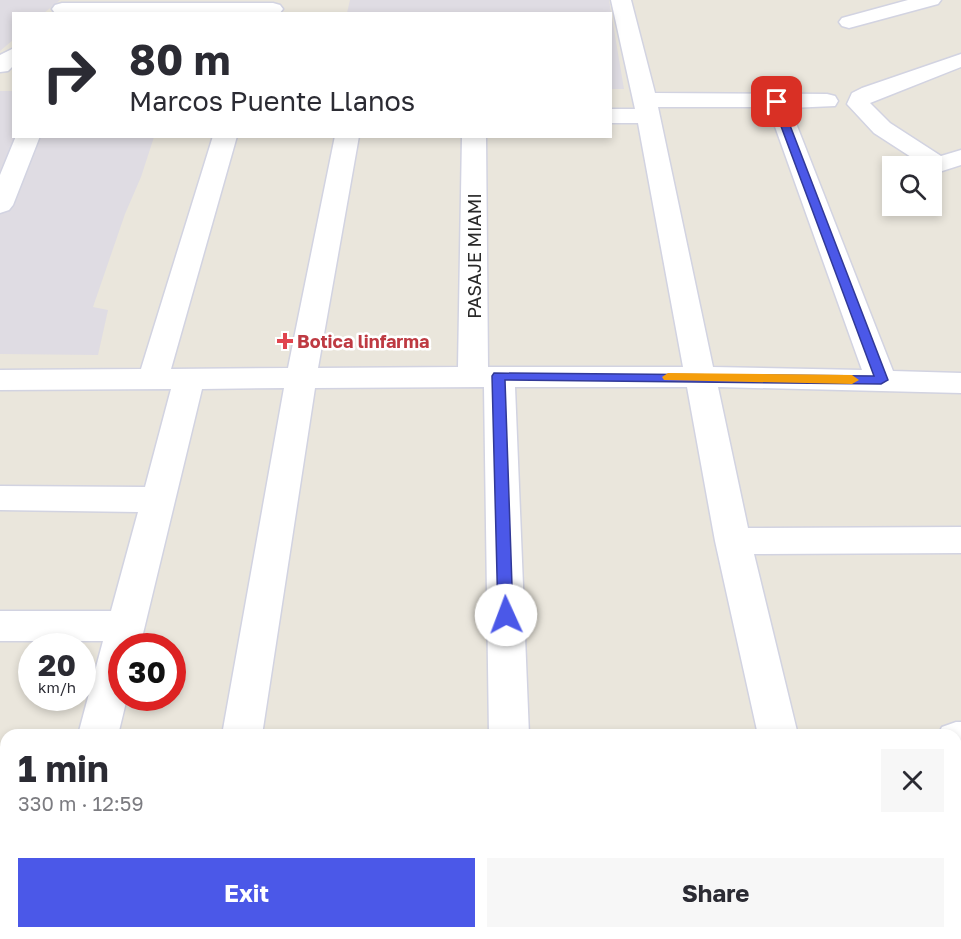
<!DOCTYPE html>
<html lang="en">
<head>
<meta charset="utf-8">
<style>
  :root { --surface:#fff; --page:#f7f7f7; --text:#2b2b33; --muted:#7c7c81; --accent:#4b58e8 }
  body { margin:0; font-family:"Golos Text",sans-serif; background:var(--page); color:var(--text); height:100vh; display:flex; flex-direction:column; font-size:22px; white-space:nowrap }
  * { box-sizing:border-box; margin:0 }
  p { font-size:20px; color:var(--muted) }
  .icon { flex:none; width:33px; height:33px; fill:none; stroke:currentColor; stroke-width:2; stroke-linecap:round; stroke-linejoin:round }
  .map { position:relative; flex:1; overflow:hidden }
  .sheet { position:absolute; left:0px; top:729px; width:962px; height:210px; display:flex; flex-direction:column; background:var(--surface); border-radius:18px 18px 0 0; box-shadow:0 3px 9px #0003 }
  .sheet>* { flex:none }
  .hud { position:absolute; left:12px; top:12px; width:600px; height:126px; border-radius:0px; box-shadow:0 3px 9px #0003; background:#fff; color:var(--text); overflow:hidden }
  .fabs { position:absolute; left:882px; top:156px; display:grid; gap:12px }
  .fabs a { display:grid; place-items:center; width:60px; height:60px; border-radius:0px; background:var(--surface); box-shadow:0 3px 9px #0003; font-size:30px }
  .speed { position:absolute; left:18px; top:633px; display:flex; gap:12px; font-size:30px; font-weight:700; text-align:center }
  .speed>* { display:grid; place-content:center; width:78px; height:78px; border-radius:50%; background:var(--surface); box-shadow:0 3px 9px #0003; line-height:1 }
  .speed small { font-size:15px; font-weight:400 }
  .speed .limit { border:9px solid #d22; background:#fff; color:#111 }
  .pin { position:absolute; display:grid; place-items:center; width:51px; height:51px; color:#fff; margin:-26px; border-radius:12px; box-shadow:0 3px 9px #0006 }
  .me { position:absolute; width:66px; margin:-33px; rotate:358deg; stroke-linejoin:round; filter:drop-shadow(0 0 4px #0008) }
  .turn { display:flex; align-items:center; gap:21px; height:126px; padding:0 18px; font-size:27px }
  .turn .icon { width:78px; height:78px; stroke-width:2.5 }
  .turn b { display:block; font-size:42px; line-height:51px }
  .round { display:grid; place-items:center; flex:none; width:63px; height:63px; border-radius:0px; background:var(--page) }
  .summary { display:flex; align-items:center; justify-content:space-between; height:102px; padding:0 18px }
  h1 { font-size:36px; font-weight:700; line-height:45px }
  .cta { display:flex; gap:12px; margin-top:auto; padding:12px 18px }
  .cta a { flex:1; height:69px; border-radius:0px; background:var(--accent); color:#fff; font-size:24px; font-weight:700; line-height:69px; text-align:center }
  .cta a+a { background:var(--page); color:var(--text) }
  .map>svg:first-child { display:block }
</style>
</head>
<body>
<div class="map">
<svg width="961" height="939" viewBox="0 0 961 939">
  <rect width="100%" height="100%" fill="#eae6dc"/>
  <!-- industrial -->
  <path fill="#dfdce3" d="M 0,0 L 60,0 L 44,13 L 14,14 L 13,40 L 0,51 Z
    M 350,0 L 609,0 L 624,89 L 611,89 L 610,14 L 347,13 Z
    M 0,91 L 13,91 L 14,136 L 154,137 L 141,177 L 125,214 L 93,307 L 108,310 L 98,355 L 0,354 Z"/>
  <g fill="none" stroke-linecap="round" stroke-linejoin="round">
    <defs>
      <path id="minor" d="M 611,0 L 631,0 L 655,93 L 827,94 L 835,96 L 838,101 L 835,106 L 790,108 L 893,371 L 961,373 L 961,393 L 718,387 L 748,528 L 961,527 L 961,553 L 754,554 L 798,735 L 758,735 L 715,541 L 687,387 L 515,387 L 529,735 L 489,735 L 484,387 L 315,388 L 262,735 L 222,735 L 284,388 L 202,389 L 140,646 L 122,646 L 122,698 L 127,698 L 118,735 L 78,735 L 103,641 L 0,641 L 0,611 L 111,611 L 138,512 L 0,510 L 0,486 L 145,487 L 171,389 L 0,390 L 0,370 L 141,369 L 213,136 L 237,136 L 171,369 L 288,368 L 335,136 L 359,136 L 318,368 L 458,367 L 462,136 L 486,136 L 488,367 L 683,367 L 638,123 L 610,123 L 610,109 L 635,109 ZM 658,107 L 768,107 L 862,370 L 713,367 Z
        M 908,0 L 941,0 L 938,4 L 849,28 L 842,26 L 839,22 L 842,18 Z
        M 62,3 L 273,3 L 280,5 L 283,9 L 279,14 L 55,13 L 52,9 L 55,5 Z
        M 14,48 L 14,65 L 8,71 L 0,72 L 0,55 Z
        M 961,54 L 961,67 L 870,103 L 890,123 L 941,156 L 961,150 L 961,165 L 939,172 L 932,170 L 932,166 L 925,166 L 874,133 L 847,104 L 852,93 L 862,88 Z
        M 16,136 L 40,136 L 13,205 L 9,210 L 0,213 L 0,175 Z
        M 956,722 L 961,722 L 961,758 L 956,758 L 956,735 L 938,735 L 942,727 Z
        M 0,756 L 6,756 L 6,794 L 0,794 Z
        M 21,933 L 67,933 L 65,939 L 19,939 Z
        M 186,933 L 232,933 L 231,939 L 185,939 Z
        M 492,933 L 538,933 L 538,939 L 492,939 Z
        M 791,933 L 837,933 L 839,939 L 793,939 Z"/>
    </defs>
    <!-- minor casing -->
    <use href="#minor" stroke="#d2d3e1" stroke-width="3"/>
    <!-- minor -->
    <use href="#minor" fill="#fff" fill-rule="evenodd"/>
  </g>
  <!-- route -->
  <path fill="#4b58e8" stroke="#313997" stroke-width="1.5" d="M 777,99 L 781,102 L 888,380 L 881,384 L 505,380 L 513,615 L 511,620 L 506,622 L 500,620 L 498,615 L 492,376 L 494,373 L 874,376 L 772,102 Z"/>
  <!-- slow -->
  <path fill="#f59e0b" d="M 668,373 L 852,375 L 859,380 L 852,384 L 664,380 L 662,377 Z"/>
  <!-- markers -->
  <path fill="#e0444e" stroke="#fff" stroke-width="2" d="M282 332h6v6h6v6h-6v6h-6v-6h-6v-6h6z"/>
  <g text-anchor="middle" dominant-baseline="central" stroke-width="5" stroke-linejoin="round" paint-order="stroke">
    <!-- street labels -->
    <g font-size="18" fill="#292929" stroke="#fff">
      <text transform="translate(474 256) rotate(-90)">PASAJE MIAMI</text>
    </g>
    <!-- health labels -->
    <g font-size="18" font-weight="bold" fill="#be3a42" stroke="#fff" text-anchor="start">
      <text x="297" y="341">Botica linfarma</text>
    </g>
  </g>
</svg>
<div class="fabs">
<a><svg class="icon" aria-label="search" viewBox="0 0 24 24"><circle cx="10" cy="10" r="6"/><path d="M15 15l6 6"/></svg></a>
</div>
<div class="speed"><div>20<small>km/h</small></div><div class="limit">30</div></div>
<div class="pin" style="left:777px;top:102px;background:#d93025"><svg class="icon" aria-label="arrive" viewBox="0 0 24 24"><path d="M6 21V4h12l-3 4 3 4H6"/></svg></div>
<svg class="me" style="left:506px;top:615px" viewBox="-20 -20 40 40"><circle r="19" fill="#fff"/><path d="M0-13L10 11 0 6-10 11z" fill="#4b58e8"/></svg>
<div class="hud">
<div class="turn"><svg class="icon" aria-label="right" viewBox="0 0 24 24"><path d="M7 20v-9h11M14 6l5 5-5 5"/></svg><div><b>80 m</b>Marcos Puente Llanos</div></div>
</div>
<section class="sheet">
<div class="summary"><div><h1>1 min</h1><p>330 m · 12:59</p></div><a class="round"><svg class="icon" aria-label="close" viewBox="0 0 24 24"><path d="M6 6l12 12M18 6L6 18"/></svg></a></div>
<div class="cta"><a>Exit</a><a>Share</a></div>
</section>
</div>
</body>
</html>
